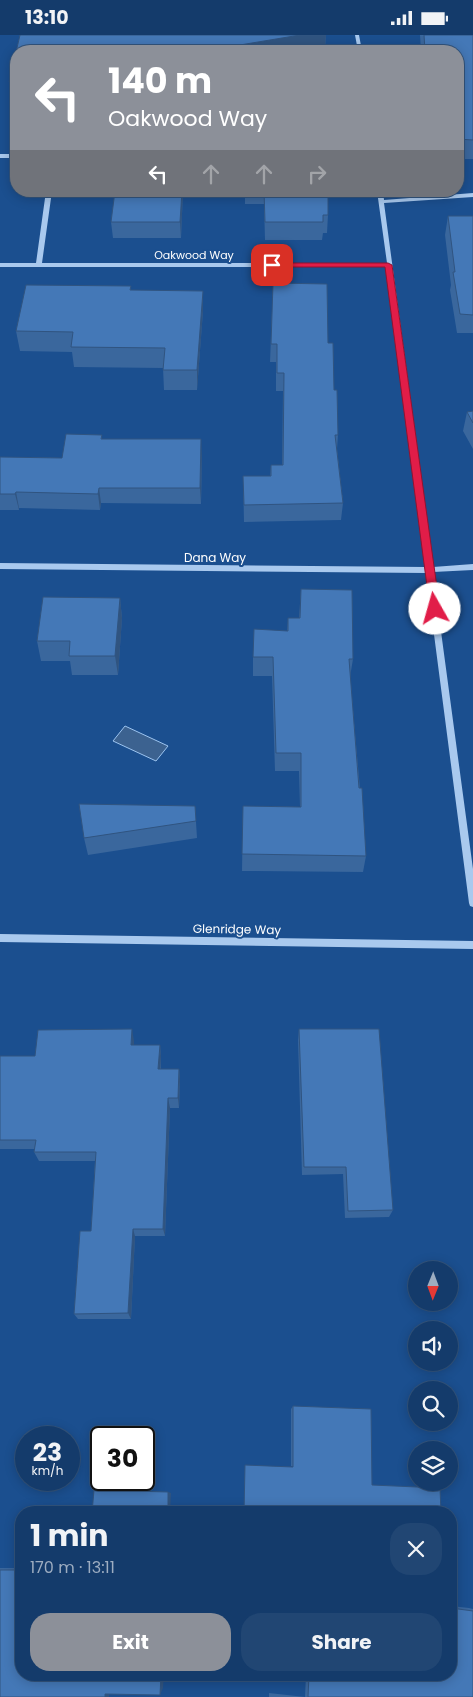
<!DOCTYPE html>
<html lang="en">
<head>
<meta charset="utf-8">
<style>
  :root { --surface:#143b6b; --page:#214673; --text:#f1f3f6; --muted:#9dadc1; --line:#33557e; --accent:#8c9099 }
  body { margin:0; font-family:Poppins,sans-serif; background:var(--page); color:var(--text); height:100vh; display:flex; flex-direction:column; font-size:19px; white-space:nowrap }
  * { box-sizing:border-box; margin:0 }
  p { font-size:16px; color:var(--muted) }
  .icon { flex:none; width:28px; height:28px; fill:none; stroke:currentColor; stroke-width:2; stroke-linecap:round; stroke-linejoin:round }
  .map { position:relative; flex:1; overflow:hidden }
  .sheet { position:absolute; left:15px; top:1471px; width:442px; height:175px; display:flex; flex-direction:column; background:var(--surface); border-radius:20px; box-shadow:0 2px 12px #0003,0 0 0 1px var(--line) }
  .sheet>* { flex:none }
  .hud { position:absolute; left:10px; top:10px; width:454px; height:152px; border-radius:20px; box-shadow:0 2px 12px #0003,0 0 0 1px var(--line); background:#8c9099; color:#fff; overflow:hidden }
  .needle { width:32px; rotate:181deg }
  .tools { position:absolute; left:408px; top:1226px; display:grid; gap:10px }
  .tools a { display:grid; place-items:center; width:50px; height:50px; border-radius:50%; background:var(--surface); box-shadow:0 2px 12px #0003,0 0 0 1px var(--line); font-size:25px }
  .speed { position:absolute; left:15px; top:1391px; display:flex; gap:10px; font-size:25px; font-weight:700; text-align:center }
  .speed>* { display:grid; place-content:center; width:65px; height:65px; border-radius:50%; background:var(--surface); box-shadow:0 2px 12px #0003,0 0 0 1px var(--line); line-height:1 }
  .speed small { font-size:12px; font-weight:400 }
  .speed .limit { border:2px solid #111; border-radius:8px; background:#fff; color:#111 }
  .pin { position:absolute; display:grid; place-items:center; width:42px; height:42px; color:#fff; margin:-21px; border-radius:10px; box-shadow:0 2px 8px #0006 }
  .me { position:absolute; width:55px; margin:-28px; rotate:353deg; stroke-linejoin:round; filter:drop-shadow(0 0 4px #0008) }
  .turn { display:flex; align-items:center; gap:18px; height:105px; padding:0 15px; font-size:22px }
  .turn .icon { width:65px; height:65px; stroke-width:2.5 }
  .turn b { display:block; font-size:35px; line-height:42px }
  .lanes { display:flex; align-items:center; height:48px; padding:0 15px; background:#0003; justify-content:center; gap:25px; direction:ltr }
  .lanes .off { opacity:.35 }
  .round { display:grid; place-items:center; flex:none; width:52px; height:52px; border-radius:20px; background:var(--page) }
  .head { display:flex; align-items:center; justify-content:space-between; height:85px; padding:0 15px }
  h1 { font-size:30px; font-weight:700; line-height:38px }
  .action { display:flex; gap:10px; margin-top:auto; padding:10px 15px }
  .action a { flex:1; height:58px; border-radius:20px; background:var(--accent); color:#fff; font-size:20px; font-weight:700; line-height:58px; text-align:center }
  .action a+a { background:var(--page); color:var(--text) }
  .status { display:flex; justify-content:space-between; align-items:center; height:35px; padding:0 25px; background:var(--surface); direction:ltr }
  .status svg { height:14px; fill:currentColor }
  .map>svg:first-child { display:block }
</style>
</head>
<body>
<div class="status"><b>13:10</b><svg viewBox="0 0 49 12"><path d="M0 12V9h3v3zM5 12V6h3v6zM10 12V3h3v9zM15 12V0h3v12zM26 1h20v11H26zM47 4h2v5h-2z"/></svg></div>
<div class="map">
<svg width="473" height="1662" viewBox="0 0 473 1662">
  <rect width="100%" height="100%" fill="#1b4f8f"/>
  <!-- water -->
  <path fill="#3c6290" stroke="#9cc4f0" d="M 125,691 L 168,711 L 156,726 L 113,706 Z"/>
  <g fill="none" stroke-linecap="round" stroke-linejoin="round">
    <!-- minor -->
    <path fill="#a9c9ee" fill-rule="evenodd" d="M 355,0 L 359,0 L 362,16 L 358,16 Z
      M 0,119 L 16,119 L 16,123 L 0,123 Z
      M 46,156 L 52,156 L 42,228 L 387,228 L 377,156 L 383,156 L 384,165 L 473,158 L 473,162 L 384,168 L 433,532 L 473,529 L 473,535 L 433,537 L 473,834 L 473,872 L 470,871 L 469,868 L 426,538 L 0,534 L 0,528 L 426,532 L 387,232 L 0,232 L 0,228 L 36,228 Z
      M 0,899 L 473,906 L 473,914 L 0,907 Z"/>
  </g>
  <!-- wall -->
  <path fill="#3a679d" d="M 20,0 L 326,0 L 325,12 L 16,16 L 16,65 L 12,64 L 9,47 Z
    M 420,0 L 473,0 L 473,124 L 459,124 L 458,132 L 458,16 L 421,16 Z
    M 183,156 L 181,203 L 113,203 L 111,187 Z
    M 245,156 L 328,156 L 328,180 L 327,198 L 323,198 L 322,205 L 265,205 L 264,169 L 245,169 Z
    M 448,181 L 473,181 L 473,298 L 457,298 L 450,255 L 451,250 L 445,200 Z
    M 273,248 L 328,308 L 334,355 L 338,400 L 337,414 L 343,468 L 341,485 L 244,487 L 243,441 L 270,441 L 271,430 L 282,430 L 283,356 L 276,356 L 276,327 L 270,327 Z
    M 131,251 L 131,255 L 203,256 L 203,276 L 197,355 L 164,355 L 163,333 L 74,332 L 72,317 L 20,316 L 16,296 Z
    M 473,376 L 473,414 L 463,396 L 467,377 Z
    M 102,400 L 102,404 L 202,420 L 201,469 L 101,468 L 100,475 L 19,473 L 19,475 L 0,475 L 0,422 L 62,423 Z
    M 301,554 L 353,624 L 350,642 L 366,821 L 363,837 L 242,836 L 243,771 L 300,772 L 299,736 L 275,736 L 272,641 L 253,641 L 253,622 L 287,596 L 288,583 L 299,583 Z
    M 120,563 L 122,583 L 118,640 L 72,640 L 70,626 L 41,626 L 37,606 Z
    M 195,771 L 197,803 L 88,820 L 84,803 Z
    M 299,994 L 393,1175 L 389,1182 L 345,1183 L 343,1139 L 302,1140 L 298,1005 Z
    M 134,1006 L 134,1010 L 160,1010 L 161,1021 L 161,1034 L 179,1034 L 180,1044 L 179,1073 L 170,1073 L 165,1201 L 135,1201 L 131,1284 L 78,1284 L 74,1279 L 91,1196 L 95,1126 L 39,1126 L 34,1117 L 35,1114 L 0,1114 L 0,1021 L 35,1021 Z
    M 293,1371 L 372,1450 L 441,1478 L 291,1431 L 291,1374 Z
    M 0,1533 L 21,1533 L 21,1640 L 163,1653 L 109,1659 L 109,1662 L 0,1662 Z
    M 451,1571 L 469,1573 L 473,1574 L 473,1662 L 269,1662 L 269,1658 L 305,1662 L 306,1640 L 451,1640 Z"/>
  <!-- shaded-wall -->
  <path fill="#305480" d="M 300,0 L 326,0 L 325,12 L 304,16 L 204,16 Z
    M 182,156 L 183,156 L 181,203 L 180,187 Z
    M 203,256 L 203,276 L 197,355 L 197,335 Z
    M 201,404 L 202,420 L 201,469 L 200,453 Z
    M 99,453 L 101,468 L 100,475 L 98,459 Z
    M 16,457 L 19,473 L 19,475 L 15,459 Z
    M 120,563 L 122,583 L 118,640 L 115,621 Z
    M 132,994 L 134,1006 L 134,1021 L 131,1010 Z
    M 160,1010 L 161,1021 L 160,1044 L 158,1034 Z
    M 179,1034 L 180,1044 L 179,1073 L 178,1063 Z
    M 168,1063 L 170,1073 L 165,1201 L 163,1194 Z
    M 133,1194 L 135,1201 L 131,1284 L 128,1278 Z
    M 168,1457 L 171,1458 L 170,1478 L 168,1478 Z
    M 161,1640 L 164,1640 L 163,1653 L 160,1660 Z
    M 110,1652 L 109,1662 L 105,1662 L 105,1659 Z"/>
  <!-- building -->
  <path fill="#4478b7" stroke="#305480" d="M 20,0 L 300,0 L 204,16 L 16,16 L 16,49 L 9,47 Z
    M 424,0 L 473,0 L 473,105 L 458,104 L 460,115 L 458,115 L 458,16 L 425,16 Z
    M 115,156 L 182,156 L 180,187 L 111,187 Z
    M 264,156 L 328,156 L 328,180 L 323,180 L 323,187 L 265,187 Z
    M 448,181 L 473,181 L 473,280 L 460,279 L 453,237 L 455,237 Z
    M 273,248 L 327,249 L 328,308 L 333,308 L 334,355 L 337,355 L 338,400 L 335,400 L 343,468 L 244,470 L 243,441 L 271,441 L 271,430 L 283,430 L 284,338 L 277,338 L 277,309 L 271,309 Z
    M 26,250 L 131,251 L 130,255 L 203,256 L 197,335 L 163,335 L 165,313 L 71,312 L 73,297 L 16,296 Z
    M 473,376 L 473,388 L 467,377 Z
    M 66,399 L 102,400 L 101,404 L 201,404 L 200,453 L 99,453 L 98,459 L 16,457 L 15,459 L 0,459 L 0,422 L 62,423 Z
    M 301,554 L 352,555 L 353,624 L 349,624 L 359,753 L 362,753 L 366,821 L 242,819 L 243,771 L 301,772 L 301,718 L 276,718 L 273,622 L 253,622 L 254,594 L 288,596 L 288,583 L 300,583 Z
    M 43,562 L 120,563 L 115,621 L 69,621 L 70,606 L 37,606 Z
    M 79,769 L 195,771 L 196,786 L 84,803 Z
    M 132,994 L 131,1010 L 160,1010 L 158,1034 L 179,1034 L 178,1063 L 168,1063 L 163,1194 L 133,1194 L 128,1278 L 74,1279 L 80,1196 L 91,1196 L 96,1117 L 34,1117 L 36,1105 L 0,1105 L 0,1021 L 35,1021 L 38,995 Z
    M 299,994 L 379,994 L 393,1175 L 348,1176 L 346,1132 L 304,1132 Z
    M 293,1371 L 371,1374 L 372,1450 L 440,1453 L 441,1478 L 244,1478 L 245,1430 L 293,1432 Z
    M 94,1455 L 168,1457 L 168,1478 L 92,1478 Z
    M 0,1535 L 21,1535 L 21,1640 L 161,1640 L 160,1660 L 105,1659 L 105,1662 L 0,1662 Z
    M 451,1573 L 473,1576 L 473,1662 L 308,1662 L 309,1640 L 451,1640 Z"/>
  <!-- route -->
  <path fill="#e11d48" stroke="#92132f" d="M 269,228 L 388,228 L 392,230 L 440,574 L 438,577 L 432,577 L 430,574 L 385,232 L 272,232 L 268,230 Z"/>
  <g text-anchor="middle" dominant-baseline="central" stroke-width="4" stroke-linejoin="round" paint-order="stroke">
    <!-- far-street labels -->
    <g font-size="11" fill="#fff" stroke="#1b4f8f">
      <text x="194" y="220">Oakwood Way</text>
    </g>
    <!-- street labels -->
    <g font-size="12" fill="#fff" stroke="#1b4f8f">
      <text x="215" y="522">Dana Way</text>
      <text transform="translate(237 894) rotate(1)">Glenridge Way</text>
    </g>
  </g>
</svg>
<div class="tools">
<a><svg class="needle" viewBox="-14 -14 28 28"><path d="M0-13l5 13h-10z" fill="#e53935"/><path d="M0 13l5-13h-10z" fill="#9dadc1"/></svg></a>
<a><svg class="icon" aria-label="sound" viewBox="0 0 24 24"><path d="M4 9h4l5-4v14l-5-4H4zM17 9q2 3 0 6"/></svg></a>
<a><svg class="icon" aria-label="search" viewBox="0 0 24 24"><circle cx="10" cy="10" r="6"/><path d="M15 15l6 6"/></svg></a>
<a><svg class="icon" aria-label="layers" viewBox="0 0 24 24"><path d="M12 4l9 5-9 5-9-5zM3 14l9 5 9-5"/></svg></a>
</div>
<div class="speed"><div>23<small>km/h</small></div><div class="limit">30</div></div>
<div class="pin" style="left:272px;top:230px;background:#d93025"><svg class="icon" aria-label="arrive" viewBox="0 0 24 24"><path d="M6 21V4h12l-3 4 3 4H6"/></svg></div>
<svg class="me" style="left:435px;top:574px" viewBox="-20 -20 40 40"><circle r="19" fill="#fff"/><path d="M0-13L10 11 0 6-10 11z" fill="#e11d48"/></svg>
<div class="hud">
<div class="turn"><svg class="icon" aria-label="left" viewBox="0 0 24 24"><path d="M17 20v-9H6M10 6l-5 5 5 5"/></svg><div><b>140 m</b>Oakwood Way</div></div>
<div class="lanes"><svg class="icon" aria-label="left" viewBox="0 0 24 24"><path d="M17 20v-9H6M10 6l-5 5 5 5"/></svg><svg class="icon off" aria-label="ahead" viewBox="0 0 24 24"><path d="M12 20V5M6 11l6-6 6 6"/></svg><svg class="icon off" aria-label="ahead" viewBox="0 0 24 24"><path d="M12 20V5M6 11l6-6 6 6"/></svg><svg class="icon off" aria-label="right" viewBox="0 0 24 24"><path d="M7 20v-9h11M14 6l5 5-5 5"/></svg></div>
</div>
<section class="sheet">
<div class="head"><div><h1>1 min</h1><p>170 m · 13:11</p></div><a class="round"><svg class="icon" aria-label="close" viewBox="0 0 24 24"><path d="M6 6l12 12M18 6L6 18"/></svg></a></div>
<div class="action"><a>Exit</a><a>Share</a></div>
</section>
</div>
</body>
</html>
